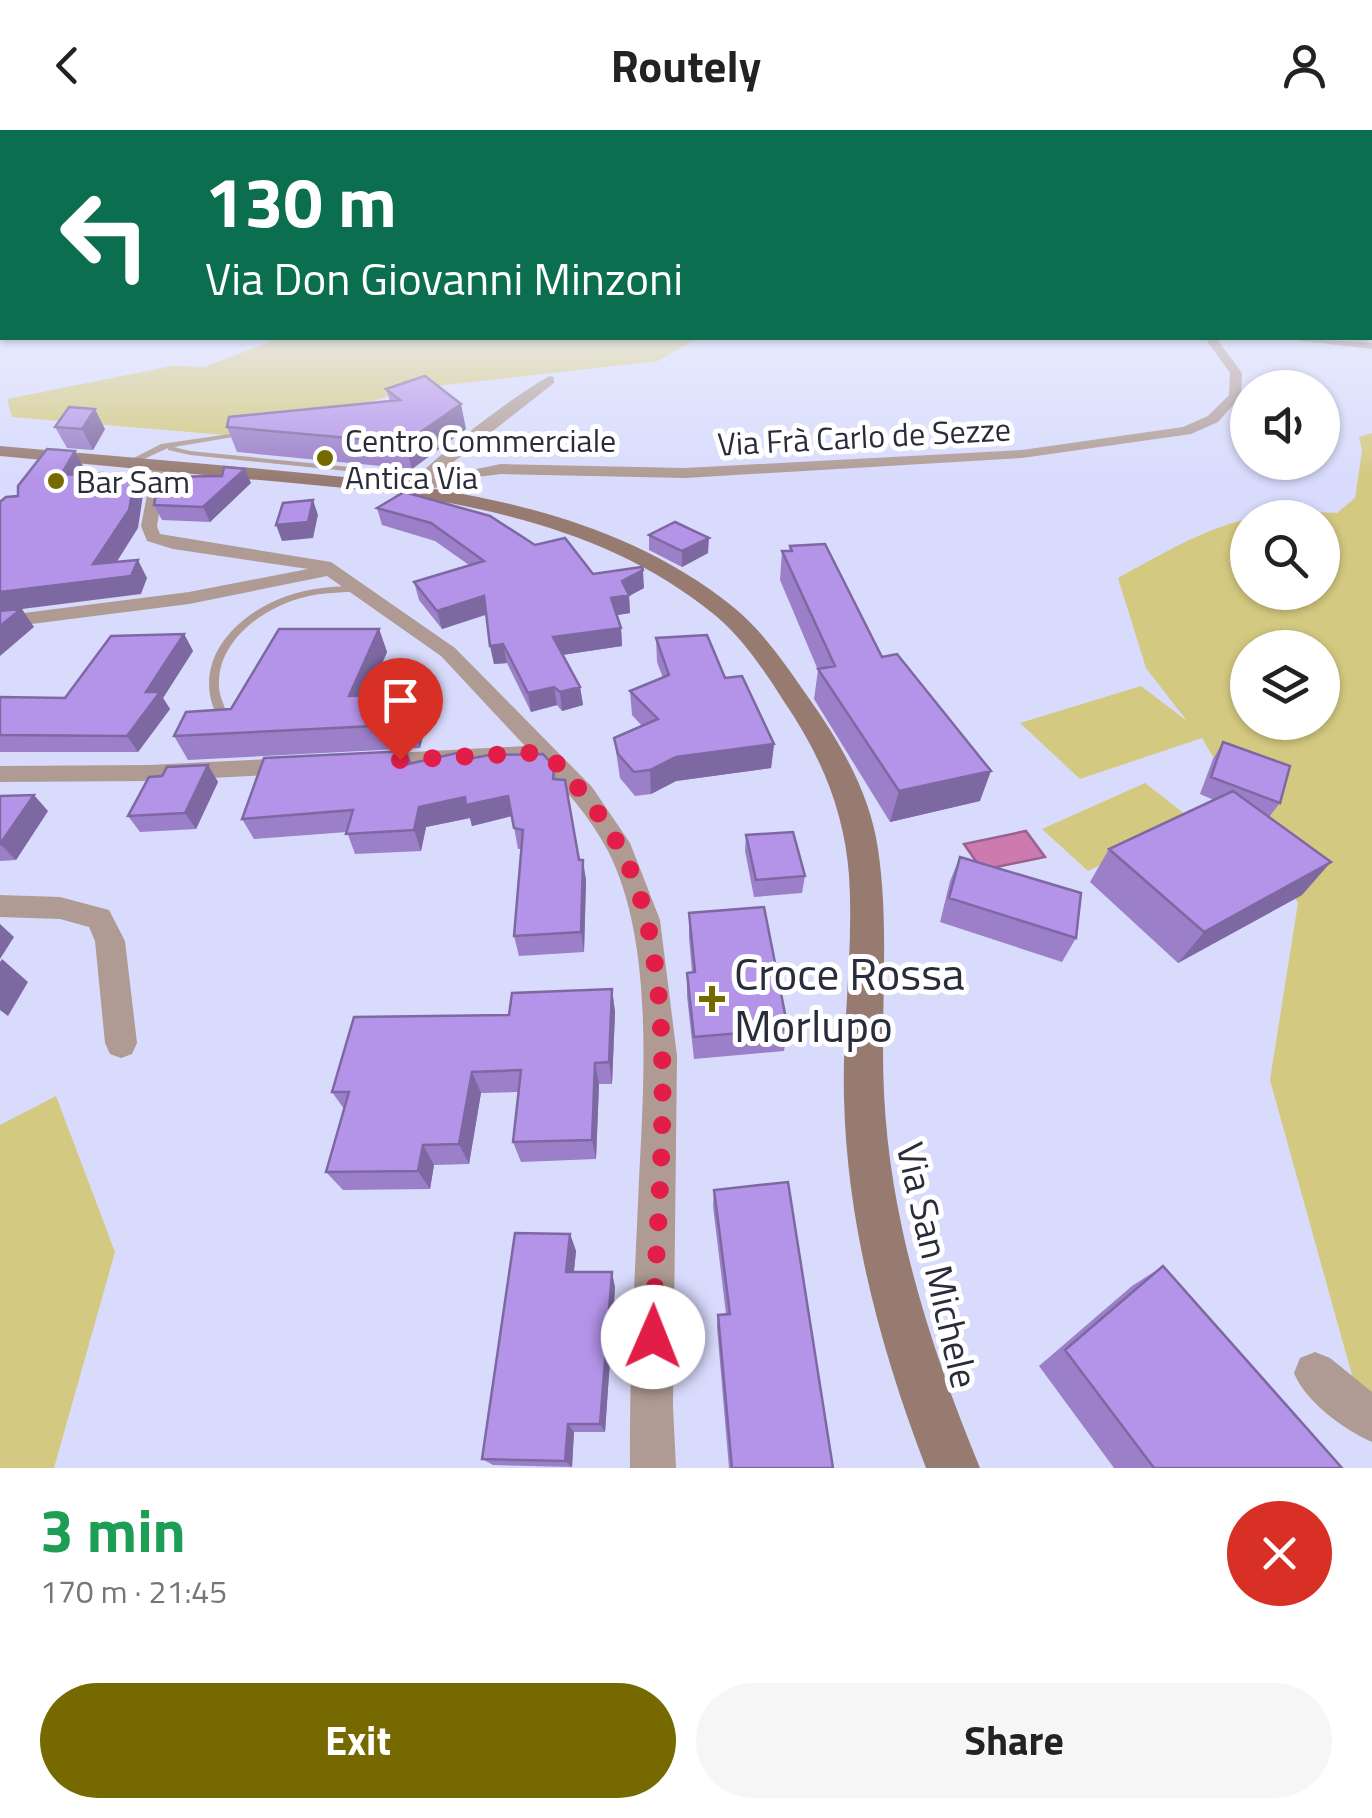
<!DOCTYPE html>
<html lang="en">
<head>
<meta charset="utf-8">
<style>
  :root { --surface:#fff; --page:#f6f6f6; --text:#222; --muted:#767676; --accent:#766900 }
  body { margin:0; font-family:"Titillium Web",sans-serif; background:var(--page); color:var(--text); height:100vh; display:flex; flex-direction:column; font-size:38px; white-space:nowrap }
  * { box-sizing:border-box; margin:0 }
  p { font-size:32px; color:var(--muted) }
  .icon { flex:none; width:55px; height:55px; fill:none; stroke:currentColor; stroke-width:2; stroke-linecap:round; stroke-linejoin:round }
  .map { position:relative; height:1338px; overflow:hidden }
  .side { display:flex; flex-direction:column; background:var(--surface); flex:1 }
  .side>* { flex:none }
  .guide { position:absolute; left:0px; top:0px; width:1372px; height:210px; box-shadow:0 2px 8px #0004; background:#0b6e4f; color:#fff; overflow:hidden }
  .tools { position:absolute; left:1230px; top:240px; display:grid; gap:20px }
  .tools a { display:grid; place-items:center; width:110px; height:110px; border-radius:50%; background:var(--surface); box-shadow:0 2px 8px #0004; font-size:50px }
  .pin { position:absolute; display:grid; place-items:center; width:85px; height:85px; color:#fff; margin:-102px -42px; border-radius:50% 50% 50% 0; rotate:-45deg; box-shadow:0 0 10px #0007 }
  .pin .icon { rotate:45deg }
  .me { position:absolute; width:110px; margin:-55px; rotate:1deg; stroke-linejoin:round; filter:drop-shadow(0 0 8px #0008) }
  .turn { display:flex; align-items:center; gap:35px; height:210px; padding:0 40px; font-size:45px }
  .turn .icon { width:130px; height:130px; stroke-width:2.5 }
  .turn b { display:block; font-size:70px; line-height:85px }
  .round { display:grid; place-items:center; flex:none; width:105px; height:105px; border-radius:52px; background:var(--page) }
  .summary { display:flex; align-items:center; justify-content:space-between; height:170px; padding:0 40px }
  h1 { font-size:60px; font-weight:700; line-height:75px; color:#1e9e55 }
  .button { display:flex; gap:20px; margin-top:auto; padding:20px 40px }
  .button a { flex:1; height:115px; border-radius:60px; background:var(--accent); color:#fff; font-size:40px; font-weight:700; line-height:115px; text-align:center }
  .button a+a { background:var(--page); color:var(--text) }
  header { display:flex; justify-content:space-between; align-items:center; height:130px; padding:0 40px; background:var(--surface); font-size:45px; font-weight:700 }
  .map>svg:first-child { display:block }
</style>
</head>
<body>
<header><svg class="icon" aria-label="back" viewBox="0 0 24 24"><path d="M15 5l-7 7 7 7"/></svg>Routely<svg class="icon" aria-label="person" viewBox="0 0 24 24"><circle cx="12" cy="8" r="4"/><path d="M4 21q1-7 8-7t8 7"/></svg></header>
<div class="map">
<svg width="1372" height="1338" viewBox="0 0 1372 1338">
  <rect width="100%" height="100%" fill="#d8dbfc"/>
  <!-- green -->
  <path fill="#d4c980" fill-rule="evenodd" d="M 280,208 L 697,208 L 658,231 L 411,259 L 350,278 L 225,305 L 12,287 L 7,269 L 172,236 L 204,237 Z
    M 1372,303 L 1372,1286 L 1365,1292 L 1270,950 L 1298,773 L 1202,608 L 1080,649 L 1020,593 L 1141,556 L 1187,591 L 1146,538 L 1118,448 C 1200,403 1241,377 1337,383 L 1355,368 L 1362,321 L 1359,307 ZM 1248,388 L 1322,388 L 1322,462 L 1248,462 ZM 1248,518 L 1322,518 L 1322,592 L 1248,592 Z
    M 1145,653 L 1194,691 L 1088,741 L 1042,699 Z
    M 56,966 L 115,1122 L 54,1338 L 0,1338 L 0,995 Z"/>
  <!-- water -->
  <path fill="#cd7ab1" stroke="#9c628e" stroke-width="2.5" d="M 1026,701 L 1045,727 L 982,740 L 964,714 Z"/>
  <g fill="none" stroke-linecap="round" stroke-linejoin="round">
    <!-- lane -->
    <path fill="#af9b94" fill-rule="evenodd" d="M 243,302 L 245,303 L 245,305 L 174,317 L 190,321 L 410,343 L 414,345 L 405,359 L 402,359 L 398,357 L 405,347 L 190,325 L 168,320 L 168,318 L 133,334 L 126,332 L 161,314 Z
      M 357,456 L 362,459 L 360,461 C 342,463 323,462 305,467 C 267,476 221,507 219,550 C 218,562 222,570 226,581 L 220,585 L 216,584 C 191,529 238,483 287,466 C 310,458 334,456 357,456 Z"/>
    <!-- street -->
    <path fill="#af9b94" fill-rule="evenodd" d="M 2,162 L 2,168 L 0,169 L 0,163 Z
      M 1205,208 L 1216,208 L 1242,243 L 1241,266 L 1218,292 L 1191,304 L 1022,328 L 685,348 L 501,344 L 461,349 L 417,364 L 409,359 C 417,338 524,258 550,246 L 554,247 L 554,253 L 433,348 L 501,334 L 685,338 L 1022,320 L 1183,297 L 1208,286 L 1229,265 L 1230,243 Z
      M 1296,208 L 1372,213 L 1372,219 L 1302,211 Z
      M 160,331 L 167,335 L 157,396 L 160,404 L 331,432 L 455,518 L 592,657 L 630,713 L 660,790 L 677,926 L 673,1277 L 676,1338 L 630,1338 C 629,1242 635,1146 639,1050 C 644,952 654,811 608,721 C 590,687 565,659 539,631 L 368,638 L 364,632 L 376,624 L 525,616 L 441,526 L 327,446 L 189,474 L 0,498 L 0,486 L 189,462 L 308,439 L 173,419 L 147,411 L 141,396 L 153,335 Z
      M 291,628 L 303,636 L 291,644 L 149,651 L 0,652 L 0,636 L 149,635 Z
      M 0,765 L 60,767 L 109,780 L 125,811 L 137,913 L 132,924 L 121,928 L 110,924 L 105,913 L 95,811 L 89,797 L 60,789 L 0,787 Z
      M 1315,1222 L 1330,1228 L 1372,1262 L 1372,1312 C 1344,1300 1305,1271 1294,1243 L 1300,1228 Z"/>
    <!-- secondary -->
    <path fill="#977b71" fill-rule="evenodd" d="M 0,316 C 84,323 168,331 252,338 C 416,353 599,369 732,476 C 763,501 786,535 808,567 C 840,612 870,663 878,719 C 890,800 880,882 884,963 C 890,1093 931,1219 980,1338 L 926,1338 C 881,1220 847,1096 844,968 C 842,894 854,820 849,745 C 844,679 820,624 783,570 C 764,540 743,509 716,486 C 586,378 408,363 247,349 C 165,341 82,334 0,326 Z"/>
  </g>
  <!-- wall -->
  <path fill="#9b7fc8" d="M 386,259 L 466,299 L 412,339 L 237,322 L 227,297 L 390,271 Z
    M 55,297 L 105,299 L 93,320 L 67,318 Z
    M 251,353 L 210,392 L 162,390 L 154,375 Z
    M 377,378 L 535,415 L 593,444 L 644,458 L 629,466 L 630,483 L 617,485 L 621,498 L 622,516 L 562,525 L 580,557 L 583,575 L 562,581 L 557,575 L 531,582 L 507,533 L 494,534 L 486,485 L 442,499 L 419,470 L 414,452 L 469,435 L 435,411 L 382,395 Z
    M 649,405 L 708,423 L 682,437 L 649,420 Z
    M 790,416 L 882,527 L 980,671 L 890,692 L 814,569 L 818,540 L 780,450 L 782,421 L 789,421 Z
    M 379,499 L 387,522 L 368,565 L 428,587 L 420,618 L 188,630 L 174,606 L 231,579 Z
    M 184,504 L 193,521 L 163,568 L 170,579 L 138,622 L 0,622 L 0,567 L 65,568 Z
    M 656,508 L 725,548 L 774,614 L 771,638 L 676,651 L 651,664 L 635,666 L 620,648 L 614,608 L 642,596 L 632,585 L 630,561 L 663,548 L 657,532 Z
    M 1223,612 L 1280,673 L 1269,687 L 1302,765 L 1178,833 L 1090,752 L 1109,719 L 1214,670 L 1200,664 L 1213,629 Z
    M 407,621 L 412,633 L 468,629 L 554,636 L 556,649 L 586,750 L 584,822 L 519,826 L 514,806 L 522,719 L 518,719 L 512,686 L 472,696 L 470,688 L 426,697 L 421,721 L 355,724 L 347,702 L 254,709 L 242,689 Z
    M 208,635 L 218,652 L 196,699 L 140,702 L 128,686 L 162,646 Z
    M 0,666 L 48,681 L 16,730 L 0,731 Z
    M 746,705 L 805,746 L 802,763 L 754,767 L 745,721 Z
    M 960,727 L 1076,808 L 1062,832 L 940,792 L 950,751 Z
    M 689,783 L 788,899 L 784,921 L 694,929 L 687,866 L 687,843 L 692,842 L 689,807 Z
    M 612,859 L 615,882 L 612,954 L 599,954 L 596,1029 L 521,1032 L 513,1012 L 518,962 L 481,963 L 469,1034 L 434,1035 L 430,1059 L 343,1060 L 326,1042 L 344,979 L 332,962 L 509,885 Z
    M 714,1060 L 833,1338 L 729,1338 L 717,1197 L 718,1185 L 726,1184 L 713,1076 Z
    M 570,1104 L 576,1121 L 574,1142 L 615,1157 L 605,1302 L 574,1302 L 572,1337 L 493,1335 L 482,1329 Z
    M 1163,1136 L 1342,1338 L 1114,1338 L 1039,1236 L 1132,1156 Z"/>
  <!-- shaded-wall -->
  <path fill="#7e68a2" d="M 461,274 L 466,299 L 412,339 L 405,313 Z
    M 95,279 L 105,299 L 93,320 L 82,299 Z
    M 75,321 L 84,338 L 70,362 L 61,345 Z
    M 245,339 L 251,353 L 210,392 L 203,377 Z
    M 135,348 L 143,365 L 138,398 L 106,449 L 138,430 L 147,448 L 141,464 L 22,479 L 34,497 L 0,526 L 0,462 L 93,434 Z
    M 313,370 L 318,385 L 313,408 L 282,411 L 276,395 Z
    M 709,408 L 708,423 L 682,437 L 682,421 Z
    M 643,440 L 644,458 L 629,466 L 630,483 L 612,486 L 611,468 L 622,451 Z
    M 484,466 L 487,484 L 442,499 L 437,481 Z
    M 621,498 L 622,516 L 555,526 L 553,507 Z
    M 379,499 L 387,522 L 358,589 L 349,566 Z
    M 184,504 L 193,521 L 163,568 L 170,579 L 138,622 L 127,606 L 146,562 Z
    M 503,514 L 507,533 L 494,534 L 490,516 Z
    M 554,557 L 557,575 L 531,582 L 528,563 Z
    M 580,557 L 583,575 L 562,581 L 560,562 Z
    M 421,563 L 428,587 L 420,618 L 413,594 Z
    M 774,614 L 771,638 L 676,651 L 651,664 L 650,640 L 676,627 Z
    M 407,621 L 414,641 L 404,635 Z
    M 208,635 L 218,652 L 196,699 L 185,683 Z
    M 991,641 L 980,671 L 890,692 L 899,661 Z
    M 34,665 L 48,681 L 16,730 L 0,714 Z
    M 508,666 L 512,686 L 472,696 L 470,688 L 426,697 L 421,721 L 414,700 L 419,677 L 465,667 Z
    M 583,730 L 586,750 L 584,822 L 581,802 Z
    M 1331,732 L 1302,765 L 1178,833 L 1204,802 Z
    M 0,794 L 14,807 L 0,829 Z
    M 2,829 L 28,852 L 8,886 L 0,880 L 0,832 Z
    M 612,859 L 615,882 L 612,954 L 609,932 Z
    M 595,933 L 599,954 L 596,1029 L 592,1010 Z
    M 472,942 L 481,963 L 469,1034 L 459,1014 Z
    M 423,1015 L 434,1035 L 430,1059 L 418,1041 Z
    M 570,1104 L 576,1121 L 572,1157 L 566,1142 Z
    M 612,1142 L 615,1157 L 605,1302 L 600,1294 Z
    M 568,1294 L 574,1302 L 572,1337 L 565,1331 Z"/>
  <!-- building -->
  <path fill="#b494e8" stroke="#7e68a2" stroke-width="2.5" d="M 425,246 L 461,274 L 405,313 L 227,297 L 229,287 L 400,270 L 386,259 Z
    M 69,277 L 95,279 L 82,299 L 55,297 Z
    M 47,319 L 75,321 L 61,345 L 102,343 L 98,352 L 135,348 L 129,380 L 93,434 L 138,430 L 131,446 L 0,462 L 0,372 L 6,367 L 18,366 L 18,356 Z
    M 224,337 L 245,339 L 203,377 L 154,375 L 159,347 L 222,346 Z
    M 404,362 L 490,386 L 535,415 L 565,408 L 593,444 L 642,437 L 643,440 L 622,451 L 629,465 L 611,468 L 621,498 L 553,507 L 580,557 L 560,562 L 554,557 L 528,563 L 503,514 L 490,516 L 484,466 L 437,481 L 414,452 L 484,431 L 431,393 L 377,378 Z
    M 313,370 L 308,392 L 276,395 L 283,373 Z
    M 675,392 L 709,408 L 682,421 L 649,405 Z
    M 825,414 L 882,527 L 897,524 L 991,641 L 899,661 L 818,539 L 835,536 L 782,421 L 792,421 L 790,416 Z
    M 21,479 L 0,496 L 0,481 Z
    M 279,499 L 379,499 L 349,566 L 421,563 L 413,594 L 174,606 L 186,582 L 231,579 Z
    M 184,504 L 146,562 L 160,562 L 127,606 L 0,605 L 0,567 L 65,568 L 111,506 Z
    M 707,505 L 725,548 L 742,546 L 774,614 L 676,627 L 650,640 L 634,642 L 618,624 L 614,608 L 658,589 L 630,561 L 669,545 L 656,508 Z
    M 1223,612 L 1290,636 L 1280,673 L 1211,647 Z
    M 407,621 L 404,635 L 466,621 L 468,629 L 489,625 L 543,624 L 554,636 L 553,649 L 565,650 L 579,730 L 583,730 L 581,802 L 514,806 L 523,700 L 514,698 L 508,666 L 466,675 L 465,667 L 419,677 L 414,700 L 346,704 L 353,680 L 242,689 L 264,628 Z
    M 208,635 L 185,683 L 128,686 L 149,647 L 162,646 L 167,637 Z
    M 1233,661 L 1331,732 L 1204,802 L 1109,719 Z
    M 34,665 L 0,714 L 0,666 Z
    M 793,702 L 805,746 L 756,750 L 746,705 Z
    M 960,727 L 1081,763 L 1076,808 L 949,768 Z
    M 764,777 L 788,899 L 694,907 L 687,843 L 695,842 L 689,783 Z
    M 612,859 L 609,932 L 595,933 L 592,1010 L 513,1012 L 521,940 L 472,942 L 459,1014 L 423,1015 L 418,1041 L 326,1042 L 349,962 L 332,962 L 354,887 L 509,885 L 512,863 Z
    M 788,1052 L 833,1338 L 732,1338 L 718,1185 L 730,1184 L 714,1060 Z
    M 515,1103 L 570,1104 L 566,1142 L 612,1142 L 600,1294 L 568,1294 L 565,1331 L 482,1329 Z
    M 1163,1136 L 1342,1338 L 1154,1338 L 1065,1220 Z"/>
  <!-- sky -->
  <linearGradient id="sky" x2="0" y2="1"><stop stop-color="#9d9dd2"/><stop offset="0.46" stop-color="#edeffe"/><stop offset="1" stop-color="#edeffe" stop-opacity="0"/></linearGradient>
  <rect width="1372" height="349" fill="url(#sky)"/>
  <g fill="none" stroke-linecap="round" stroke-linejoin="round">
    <!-- route -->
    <path stroke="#e11d48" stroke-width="18" stroke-dasharray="0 32.4" d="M 400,630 L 546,622 C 579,657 611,694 630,739 C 683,863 656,1071 653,1207"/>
  </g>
  <!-- markers -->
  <g fill="#766900" stroke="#fff" stroke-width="4">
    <circle cx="325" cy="328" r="10"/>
    <circle cx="56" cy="351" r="10"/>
    <path d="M707 854h10v10h10v10h-10v10h-10v-10h-10v-10h10z"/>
  </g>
  <g text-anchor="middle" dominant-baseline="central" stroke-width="10" stroke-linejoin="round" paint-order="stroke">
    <!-- far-street labels -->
    <g font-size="32" fill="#2a2b3b" stroke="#fff">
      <text transform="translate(864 306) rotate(-3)">Via Frà Carlo de Sezze</text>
    </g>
    <!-- far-poi labels -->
    <g font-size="32" fill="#2a2b3b" stroke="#fff" text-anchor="start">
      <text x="345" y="310">Centro Commerciale<tspan x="345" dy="37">Antica Via</tspan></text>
      <text x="76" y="351">Bar Sam</text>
    </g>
    <!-- street labels -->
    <g font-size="38" fill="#2a2b3b" stroke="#fff">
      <text transform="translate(938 1135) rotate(77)">Via San Michele</text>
    </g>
    <!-- near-poi labels -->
    <g font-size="45" fill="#2a2b3b" stroke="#fff" text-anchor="start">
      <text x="734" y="843">Croce Rossa<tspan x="734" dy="52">Morlupo</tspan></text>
    </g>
  </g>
</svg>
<div class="tools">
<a><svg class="icon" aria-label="sound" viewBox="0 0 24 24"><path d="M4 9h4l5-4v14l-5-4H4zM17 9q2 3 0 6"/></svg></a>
<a><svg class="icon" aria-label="search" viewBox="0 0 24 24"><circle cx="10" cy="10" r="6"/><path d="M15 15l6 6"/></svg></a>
<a><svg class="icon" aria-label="layers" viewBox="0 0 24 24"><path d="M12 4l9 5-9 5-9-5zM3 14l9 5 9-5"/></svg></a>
</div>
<div class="pin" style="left:400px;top:630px;background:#d93025"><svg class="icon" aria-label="arrive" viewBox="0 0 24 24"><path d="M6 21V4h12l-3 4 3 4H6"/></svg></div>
<svg class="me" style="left:653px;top:1207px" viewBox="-20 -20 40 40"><circle r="19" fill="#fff"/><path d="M0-13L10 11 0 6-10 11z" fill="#e11d48"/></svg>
<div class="guide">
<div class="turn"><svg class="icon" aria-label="left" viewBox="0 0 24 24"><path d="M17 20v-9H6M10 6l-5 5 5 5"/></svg><div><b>130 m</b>Via Don Giovanni Minzoni</div></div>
</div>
</div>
<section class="side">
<div class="summary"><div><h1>3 min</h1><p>170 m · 21:45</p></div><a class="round" style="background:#d93025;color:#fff"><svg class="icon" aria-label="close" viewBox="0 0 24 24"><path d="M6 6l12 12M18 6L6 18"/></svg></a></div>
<div class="button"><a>Exit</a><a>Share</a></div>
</section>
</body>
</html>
